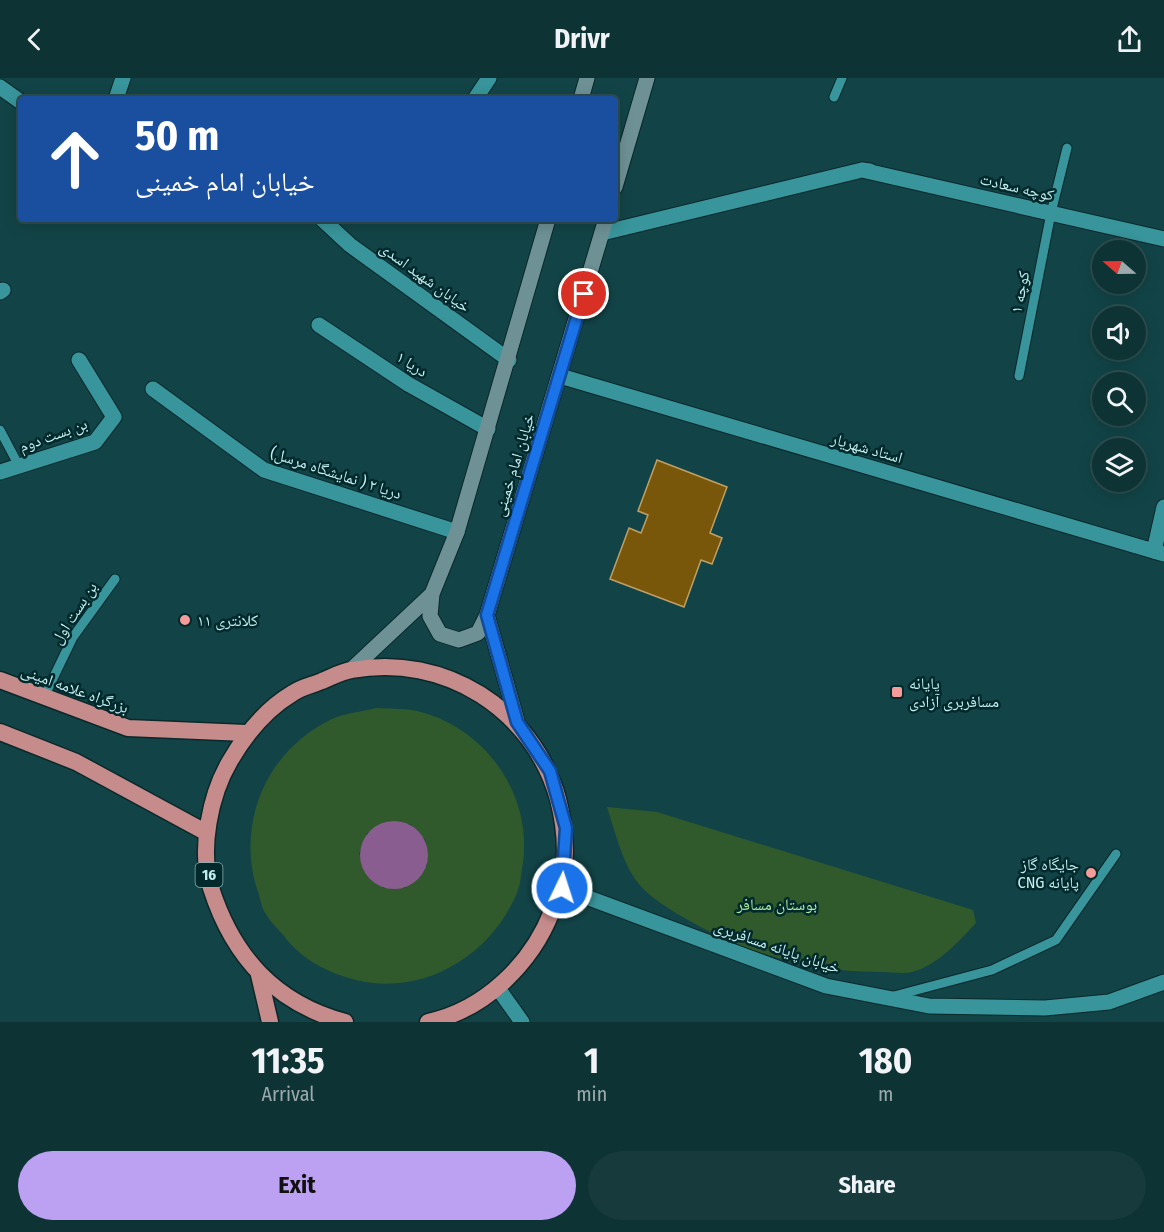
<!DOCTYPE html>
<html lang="en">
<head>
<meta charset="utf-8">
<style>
  :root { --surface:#0e3335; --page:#173b3d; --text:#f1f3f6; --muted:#9baaad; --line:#2e4e50; --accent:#bca0f2 }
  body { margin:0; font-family:"Fira Sans Condensed","Noto Naskh Arabic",sans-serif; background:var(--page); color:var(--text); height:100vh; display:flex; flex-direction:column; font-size:22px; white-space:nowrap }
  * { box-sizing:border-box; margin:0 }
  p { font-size:20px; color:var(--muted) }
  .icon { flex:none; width:33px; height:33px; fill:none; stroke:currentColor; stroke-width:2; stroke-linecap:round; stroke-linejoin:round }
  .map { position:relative; height:944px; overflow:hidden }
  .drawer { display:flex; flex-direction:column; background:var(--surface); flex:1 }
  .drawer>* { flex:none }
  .banner { position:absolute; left:18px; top:18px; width:600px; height:126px; border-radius:6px; box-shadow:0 3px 15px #0003,0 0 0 2px var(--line); background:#1a4fa0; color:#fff; overflow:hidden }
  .needle { width:39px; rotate:290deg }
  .controls { position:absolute; left:1092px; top:162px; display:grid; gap:12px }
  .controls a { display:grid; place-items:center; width:54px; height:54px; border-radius:50%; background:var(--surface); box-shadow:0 3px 15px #0003,0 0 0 2px var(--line); font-size:30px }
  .pin { position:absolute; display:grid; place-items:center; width:51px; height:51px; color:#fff; margin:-26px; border:3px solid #fff; border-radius:50%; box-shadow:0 2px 6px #0007 }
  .me { position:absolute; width:66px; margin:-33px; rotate:4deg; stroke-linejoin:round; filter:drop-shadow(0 0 4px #0008) }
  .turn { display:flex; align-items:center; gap:21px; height:126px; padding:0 18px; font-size:27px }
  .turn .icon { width:78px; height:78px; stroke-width:2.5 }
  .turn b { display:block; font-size:42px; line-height:51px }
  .eta { display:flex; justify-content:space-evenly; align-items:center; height:102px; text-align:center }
  .eta b { font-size:36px; font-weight:700; line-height:42px }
  .cta { display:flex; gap:12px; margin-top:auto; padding:12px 18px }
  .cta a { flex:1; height:69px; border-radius:36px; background:var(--accent); color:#111; font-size:24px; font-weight:700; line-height:69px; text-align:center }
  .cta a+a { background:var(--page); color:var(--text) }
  header { display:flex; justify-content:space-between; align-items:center; height:78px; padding:0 18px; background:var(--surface); font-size:27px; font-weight:700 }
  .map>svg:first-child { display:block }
</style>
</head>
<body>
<header><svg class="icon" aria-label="back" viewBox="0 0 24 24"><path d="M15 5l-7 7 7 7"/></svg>Drivr<svg class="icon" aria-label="share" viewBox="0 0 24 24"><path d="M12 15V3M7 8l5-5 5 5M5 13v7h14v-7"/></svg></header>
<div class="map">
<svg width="1164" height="944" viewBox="0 0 1164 944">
  <rect width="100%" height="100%" fill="#124447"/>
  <!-- green -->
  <path fill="#315a2c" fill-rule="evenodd" d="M 376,630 C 390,631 407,630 421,634 C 487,652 532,717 523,785 C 521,794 521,804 518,812 C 493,877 424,919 356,902 C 328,895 301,881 284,858 C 277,850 269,842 264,833 C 261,827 260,818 257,811 C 236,744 267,672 332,641 C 345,635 362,634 376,630 ZM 410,746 L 426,763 L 427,787 L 405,810 L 383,810 L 359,776 L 367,755 Z
    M 607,729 L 657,734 L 973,832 L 976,845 C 958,864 938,887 912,894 C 904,896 893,894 884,894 C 811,895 744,875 681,838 C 666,829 645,816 635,801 C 621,780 615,753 607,729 Z"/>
  <!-- water -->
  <path fill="#8a5d91" d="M360 777a34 34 0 1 1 68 0a34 34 0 1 1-68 0Z"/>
  <!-- building -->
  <path fill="#78570a" stroke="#c09f64" stroke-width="1.5" d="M 657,382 L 727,409 L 710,455 L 722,460 L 712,486 L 701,482 L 684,529 L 610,501 L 629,450 L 641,455 L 648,437 L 638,433 Z"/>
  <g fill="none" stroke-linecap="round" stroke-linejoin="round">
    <defs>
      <path id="service" d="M 834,19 L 842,0
        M 1019,298 L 1051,135 L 1067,70
        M 0,352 L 19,388
        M 44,619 L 73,559 L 115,501
        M 894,918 L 992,892 L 1056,862 L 1116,776"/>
      <path id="minor" d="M 0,9 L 21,24
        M 116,21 L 123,0
        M 475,21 L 489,0
        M 862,92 L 1164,161
        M 322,141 L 350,167 L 509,282
        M 602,155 L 862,92 L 870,93
        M 0,214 L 3,212
        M 319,247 L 408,306 L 488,351
        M 153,311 L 264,392 L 457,454
        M 0,394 L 95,364 L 114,339 L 79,282
        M 1154,473 L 1164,429
        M 562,810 L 826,908 L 929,928 L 1045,930 L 1109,924 L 1164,904
        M 497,909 L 522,944"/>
      <path id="tertiary" d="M 560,298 L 1164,476"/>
      <path id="secondary" d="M 581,21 L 587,0
        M 615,109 L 647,0
        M 432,516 L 430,538 L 440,556 L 459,562 L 478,555 L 487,537
        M 351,592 L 432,516 L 457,454 L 548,141
        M 517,643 L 487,537 L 606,141"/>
      <path id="trunk" d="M 0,602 L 128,650 L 246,655
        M 0,654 L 76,684 L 207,755
        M 259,897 L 270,944
        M 345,944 C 275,925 233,879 211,810 C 199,772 210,717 230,683 C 245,657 266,631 293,615 C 301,609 313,607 322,603 C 332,599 342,593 352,592 C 444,575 533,631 558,721 C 568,760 568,795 552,833 C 532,885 485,932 428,944"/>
    </defs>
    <!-- service casing -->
    <use href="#service" stroke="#0b282a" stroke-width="11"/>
    <!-- minor casing -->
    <use href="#minor" stroke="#0b282a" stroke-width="17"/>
    <!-- tertiary casing -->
    <use href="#tertiary" stroke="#0b282a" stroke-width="17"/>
    <!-- secondary casing -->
    <use href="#secondary" stroke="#0b282a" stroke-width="17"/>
    <!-- trunk casing -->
    <use href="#trunk" stroke="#0b282a" stroke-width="19"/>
    <!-- service -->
    <use href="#service" stroke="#38959b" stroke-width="9"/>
    <!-- minor -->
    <use href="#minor" stroke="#38959b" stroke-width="15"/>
    <!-- tertiary -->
    <use href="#tertiary" stroke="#38959b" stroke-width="15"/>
    <!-- secondary -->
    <use href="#secondary" stroke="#6d9195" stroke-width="15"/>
    <!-- trunk -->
    <use href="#trunk" stroke="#c68c8b" stroke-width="16"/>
  </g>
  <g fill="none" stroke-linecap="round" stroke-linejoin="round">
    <defs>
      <path id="route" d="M 562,810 L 566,750 L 550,693 L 517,644 L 487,537 L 584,216"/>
    </defs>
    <!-- route casing -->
    <use href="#route" stroke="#114b97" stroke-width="15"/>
    <!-- route -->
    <use href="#route" stroke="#1a73e8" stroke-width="10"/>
  </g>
  <!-- markers -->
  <g fill="#f59b99" stroke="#00292c" stroke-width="2">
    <circle cx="185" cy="542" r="6"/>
    <rect x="891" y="608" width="12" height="12" rx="3"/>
    <circle cx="1091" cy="795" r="6"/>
  </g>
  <g text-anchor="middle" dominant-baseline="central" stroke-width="5" stroke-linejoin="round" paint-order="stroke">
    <!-- shield labels -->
    <rect fill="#00292c" stroke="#89b3b6" stroke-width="1.5" x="195.5" y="785" width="27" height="24" rx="4.5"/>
    <g font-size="15" font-weight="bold" fill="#c4eef1">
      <text x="209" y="797">16</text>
    </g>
    <!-- street labels -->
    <g font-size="16" fill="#c4eef1" stroke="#00292c">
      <text transform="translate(1017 109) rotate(13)">کوچه سعادت</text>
      <text transform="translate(425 199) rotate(36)">خیابان شهید اسدی</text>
      <text transform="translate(1020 214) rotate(-79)">کوچه ۱</text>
      <text transform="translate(412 286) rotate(32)">دریا ۱</text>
      <text transform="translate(53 357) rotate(-20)">بن بست دوم</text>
      <text transform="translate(867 370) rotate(16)">استاد شهریار</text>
      <text transform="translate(514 387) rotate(-73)">خیابان امام خمینی</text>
      <text transform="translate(336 395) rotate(18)">دریا ۲ ( نمایشگاه مرسل)</text>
      <text transform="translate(74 535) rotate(-57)">بن بست اول</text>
      <text transform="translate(75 611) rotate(20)">بزرگراه علامه امینی</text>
      <text transform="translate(777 869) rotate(19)">خیابان پایانه مسافربری</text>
    </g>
    <!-- poi labels -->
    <g font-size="16" fill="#c4eef1" stroke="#00292c" text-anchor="start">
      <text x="197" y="542">کلانتری ۱۱</text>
      <text x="909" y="605">پایانه<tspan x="909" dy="18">مسافربری آزادی</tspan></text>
      <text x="1079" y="786" text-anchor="end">جایگاه گاز<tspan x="1079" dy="18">CNG پایانه</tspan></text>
    </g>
    <!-- park labels -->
    <g font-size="16" fill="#aaeea0" stroke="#00292c">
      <text x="777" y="826">بوستان مسافر</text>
    </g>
  </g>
</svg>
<div class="controls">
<a><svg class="needle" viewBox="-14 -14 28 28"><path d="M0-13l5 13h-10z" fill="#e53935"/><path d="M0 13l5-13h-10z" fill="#9baaad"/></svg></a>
<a><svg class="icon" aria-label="sound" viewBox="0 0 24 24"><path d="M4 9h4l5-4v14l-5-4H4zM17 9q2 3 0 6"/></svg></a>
<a><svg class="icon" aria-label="search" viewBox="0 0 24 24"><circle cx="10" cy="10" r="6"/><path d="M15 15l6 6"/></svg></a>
<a><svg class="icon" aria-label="layers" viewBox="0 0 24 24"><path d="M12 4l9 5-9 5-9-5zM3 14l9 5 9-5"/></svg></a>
</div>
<div class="pin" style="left:584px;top:216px;background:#d93025"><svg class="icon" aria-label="arrive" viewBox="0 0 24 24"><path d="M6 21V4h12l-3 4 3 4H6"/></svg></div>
<svg class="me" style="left:562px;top:810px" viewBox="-20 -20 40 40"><circle r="17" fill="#1a73e8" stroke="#fff" stroke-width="3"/><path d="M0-11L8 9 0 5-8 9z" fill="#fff"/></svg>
<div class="banner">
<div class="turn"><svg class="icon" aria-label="ahead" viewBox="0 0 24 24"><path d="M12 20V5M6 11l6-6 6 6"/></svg><div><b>50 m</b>خیابان امام خمینی</div></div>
</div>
</div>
<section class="drawer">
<div class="eta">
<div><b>11:35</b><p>Arrival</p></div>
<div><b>1</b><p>min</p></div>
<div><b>180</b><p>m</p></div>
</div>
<div class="cta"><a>Exit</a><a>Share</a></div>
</section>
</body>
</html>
